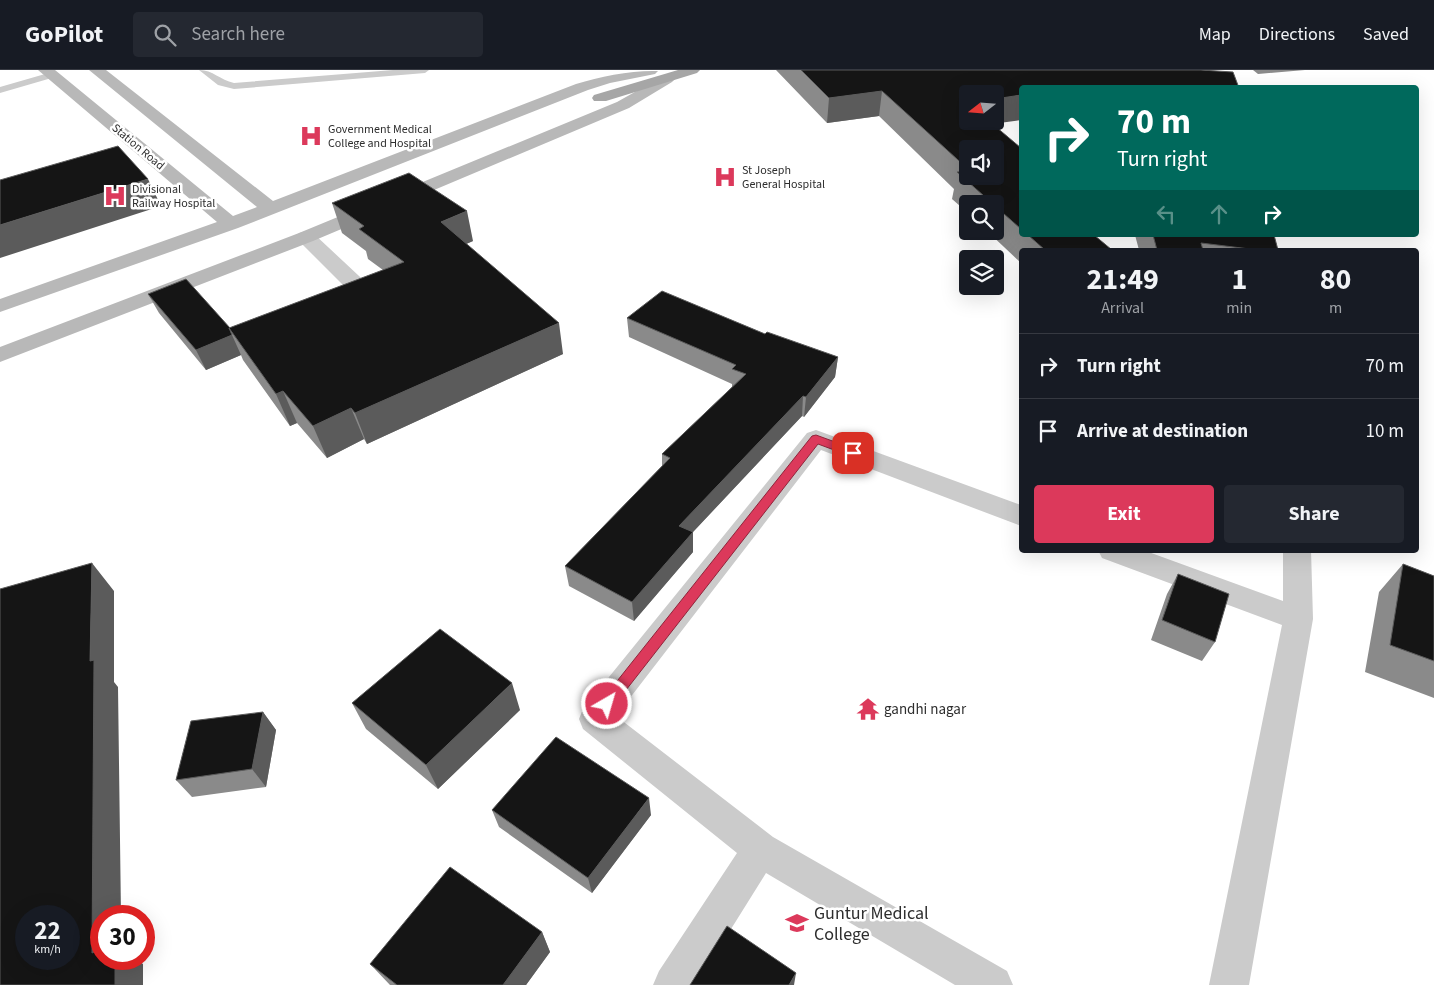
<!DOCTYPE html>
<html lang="en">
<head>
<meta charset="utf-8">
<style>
  :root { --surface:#171b24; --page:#242831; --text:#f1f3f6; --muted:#9ea1a6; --line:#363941; --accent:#dc395b }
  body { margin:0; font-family:"Source Sans 3",sans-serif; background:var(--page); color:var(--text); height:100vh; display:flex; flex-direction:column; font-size:19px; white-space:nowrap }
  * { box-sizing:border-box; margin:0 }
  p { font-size:16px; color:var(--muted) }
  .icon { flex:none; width:28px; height:28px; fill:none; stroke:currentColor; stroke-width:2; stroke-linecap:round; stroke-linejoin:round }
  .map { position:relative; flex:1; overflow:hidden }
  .drawer { position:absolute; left:1019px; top:178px; width:400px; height:305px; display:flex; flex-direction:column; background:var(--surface); border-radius:5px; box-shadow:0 5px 20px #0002 }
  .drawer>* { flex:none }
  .guide { position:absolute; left:1019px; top:15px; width:400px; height:152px; border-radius:5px; box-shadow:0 5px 20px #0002; background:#00695c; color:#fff; overflow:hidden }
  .needle { width:32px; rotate:253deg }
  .tools { position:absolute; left:959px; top:15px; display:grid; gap:10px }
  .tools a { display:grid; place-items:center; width:45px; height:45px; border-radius:5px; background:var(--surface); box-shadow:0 5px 20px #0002; font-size:25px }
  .speed { position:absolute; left:15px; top:835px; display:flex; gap:10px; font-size:25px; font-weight:700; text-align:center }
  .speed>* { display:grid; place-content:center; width:65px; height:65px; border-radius:50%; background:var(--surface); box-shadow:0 5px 20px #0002; line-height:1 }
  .speed small { font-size:12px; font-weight:400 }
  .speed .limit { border:8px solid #d22; background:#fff; color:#111 }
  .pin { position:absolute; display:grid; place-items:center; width:42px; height:42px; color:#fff; margin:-21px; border-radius:10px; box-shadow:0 2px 8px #0006 }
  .me { position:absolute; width:55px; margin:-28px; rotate:38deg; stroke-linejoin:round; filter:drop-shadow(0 0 4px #0008) }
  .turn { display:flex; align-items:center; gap:18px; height:105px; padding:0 15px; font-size:22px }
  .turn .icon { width:65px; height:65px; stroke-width:2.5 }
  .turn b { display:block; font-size:35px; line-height:42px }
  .lanes { display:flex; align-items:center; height:48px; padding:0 15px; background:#0003; justify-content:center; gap:25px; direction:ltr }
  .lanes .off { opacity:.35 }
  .eta { display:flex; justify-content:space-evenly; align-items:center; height:85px; text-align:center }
  .eta b { font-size:30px; font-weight:700; line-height:35px }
  .primary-button { display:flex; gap:10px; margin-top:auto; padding:10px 15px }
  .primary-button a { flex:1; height:58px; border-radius:5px; background:var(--accent); color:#fff; font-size:20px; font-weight:700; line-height:58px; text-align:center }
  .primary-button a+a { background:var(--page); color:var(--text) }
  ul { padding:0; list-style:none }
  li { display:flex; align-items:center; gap:15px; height:65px; padding:0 15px; border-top:1px solid var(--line) }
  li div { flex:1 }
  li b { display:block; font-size:19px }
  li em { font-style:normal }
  header { display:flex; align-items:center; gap:30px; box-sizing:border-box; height:70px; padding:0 25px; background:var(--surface); border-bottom:1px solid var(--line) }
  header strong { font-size:24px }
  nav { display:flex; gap:28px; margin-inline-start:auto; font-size:18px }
  .search { width:350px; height:45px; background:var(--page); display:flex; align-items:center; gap:12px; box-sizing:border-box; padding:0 18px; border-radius:5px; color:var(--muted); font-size:19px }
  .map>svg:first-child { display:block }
</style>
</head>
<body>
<header>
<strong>GoPilot</strong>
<div class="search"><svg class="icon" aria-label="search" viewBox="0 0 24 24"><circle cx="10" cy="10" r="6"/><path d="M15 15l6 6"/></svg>Search here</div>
<nav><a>Map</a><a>Directions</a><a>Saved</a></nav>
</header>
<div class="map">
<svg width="1434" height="915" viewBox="0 0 1434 915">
  <rect width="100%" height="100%" fill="#fff"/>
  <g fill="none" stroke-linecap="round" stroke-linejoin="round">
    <!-- lane -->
    <path fill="#cbcbcb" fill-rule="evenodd" d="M 199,0 C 213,0 220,10 234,13 L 393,0 L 429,0 L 425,3 L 234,19 L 218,15 Z
      M 52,2 L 57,5 L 55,7 L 0,23 L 0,17 Z"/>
    <!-- street -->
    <path fill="#cbcbcb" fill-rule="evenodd" d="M 306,161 L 313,163 L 374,220 L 377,225 L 374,230 L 366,231 L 358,230 L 299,171 L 296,167 L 299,163 Z
      M 816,360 L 1021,435 L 1021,456 L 821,380 L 616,646 L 773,767 L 1007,901 L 1013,915 L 955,915 L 766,803 L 696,915 L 653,915 L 659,901 L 737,783 L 583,659 L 579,649 L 583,639 L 807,363 Z
      M 1098,480 L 1143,480 L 1283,531 L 1283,480 L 1311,480 L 1313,549 L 1249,915 L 1209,915 L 1282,555 L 1102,488 Z"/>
    <!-- secondary -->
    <path fill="#b8b8b8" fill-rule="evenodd" d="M 38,0 L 55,0 L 233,146 L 257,137 L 89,0 L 106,0 L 273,131 L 576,14 C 601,6 633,0 658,1 L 655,4 L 610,13 L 588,20 L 238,158 L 0,242 L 0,229 L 217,152 Z
      M 667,4 L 672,6 L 675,9 L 672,12 L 629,38 L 313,171 L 0,292 L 0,277 L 299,163 L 617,32 Z"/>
    <!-- primary -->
    <path fill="#a6a6a6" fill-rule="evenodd" d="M 678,0 L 700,0 L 697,3 L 606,31 L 594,31 L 592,28 L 594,25 Z"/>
  </g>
  <!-- wall -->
  <path fill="#8a8a8a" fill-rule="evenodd" d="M 776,0 L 1201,0 L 1021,18 L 992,54 L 1021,78 L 1021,165 L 1094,165 L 1112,180 L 1021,180 L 1021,193 L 987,161 L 995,161 L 995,134 L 968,134 L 968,143 L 952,129 L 954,119 L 879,46 L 827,53 ZM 968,79 L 995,106 L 968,106 Z
    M 1253,0 L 1305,0 L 1258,4 Z
    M 332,133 L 473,171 L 466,174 L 563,284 L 367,374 L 364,369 L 327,388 L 297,353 L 290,356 L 243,290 L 241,285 L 206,300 L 159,243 L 148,224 L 230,258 L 383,200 L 368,189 L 366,181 L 342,163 Z
    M 1135,165 L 1274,165 L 1278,180 L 1139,180 Z
    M 627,248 L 765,264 L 838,287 L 835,307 L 804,347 L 802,346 L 693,462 L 693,482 L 634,551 L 569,516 L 565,496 L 662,396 L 662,384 L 732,317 L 732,314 L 629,267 Z
    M 1403,494 L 1434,506 L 1434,628 L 1365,602 L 1379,522 Z
    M 1178,504 L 1215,572 L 1202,591 L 1151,570 L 1167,524 Z
    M 352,633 L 520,640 L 438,719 L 366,659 Z
    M 263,642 L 276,660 L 266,717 L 192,727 L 176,710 Z
    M 492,740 L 651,745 L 592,823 L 499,757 Z
    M 542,862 L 550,882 L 526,915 L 390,915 L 370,894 Z"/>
  <!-- shaded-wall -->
  <path fill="#5b5b5b" d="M 882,21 L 879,46 L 827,53 L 829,28 Z
    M 1021,25 L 1021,50 L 962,58 L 968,51 L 995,51 L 995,29 Z
    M 148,109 L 161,136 L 0,188 L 0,155 Z
    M 467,141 L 473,171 L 448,182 L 441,152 Z
    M 559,253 L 563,284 L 367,374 L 355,343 Z
    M 232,265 L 241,285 L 206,300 L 196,280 Z
    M 838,287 L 835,307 L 804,347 L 806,327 Z
    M 283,321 L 297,353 L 290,356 L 276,324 Z
    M 803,326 L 802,346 L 693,462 L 693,482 L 634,551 L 632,532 L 679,456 Z
    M 351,338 L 364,369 L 327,388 L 313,356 Z
    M 92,493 L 114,521 L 114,612 L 118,617 L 121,846 L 101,846 L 101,889 L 136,889 L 143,894 L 143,915 L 115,915 L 92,883 L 90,591 Z
    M 512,613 L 520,640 L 438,719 L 426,695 Z
    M 263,642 L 276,660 L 266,717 L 252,699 Z
    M 649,728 L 651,745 L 592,823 L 588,808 Z
    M 542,862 L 550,882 L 526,915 L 503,915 Z
    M 796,903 L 794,915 L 789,915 Z"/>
  <!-- building -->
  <path fill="#151515" stroke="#5b5b5b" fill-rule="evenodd" d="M 801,0 L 1201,0 L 1233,2 L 1239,18 L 1021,18 L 1021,25 L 995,29 L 995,24 L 968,24 L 968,51 L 989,51 L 1021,78 L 1021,159 L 995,136 L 995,134 L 993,134 L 957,102 L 968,101 L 968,106 L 995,106 L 995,79 L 968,79 L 968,99 L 882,21 L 829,28 Z
    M 118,76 L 148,109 L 0,155 L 0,110 Z
    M 409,103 L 467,141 L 441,152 L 559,253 L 355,343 L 351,338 L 313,356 L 283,321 L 276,324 L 229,258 L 404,192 L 359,159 L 364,156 L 332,133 Z
    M 1028,165 L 1094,165 L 1112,180 L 1045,180 Z
    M 1153,165 L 1274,165 L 1278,180 L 1258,180 L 1201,173 L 1203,180 L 1157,180 Z
    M 186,209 L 230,258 L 229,258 L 232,265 L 196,280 L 148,224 Z
    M 662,221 L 765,264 L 767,262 L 838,287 L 806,327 L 803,326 L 679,456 L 693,462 L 632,532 L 565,496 L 670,388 L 662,384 L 746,304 L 732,299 L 736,295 L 627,248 Z
    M 92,493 L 90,591 L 94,590 L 92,883 L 101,879 L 101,889 L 115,889 L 115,915 L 0,915 L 0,519 ZM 26,846 L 69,846 L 69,889 L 26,889 Z
    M 1403,494 L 1434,506 L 1434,591 L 1390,575 Z
    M 1178,504 L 1229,524 L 1215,572 L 1162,550 Z
    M 440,559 L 512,613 L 426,695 L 352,633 Z
    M 263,642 L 252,699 L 176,710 L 191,651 Z
    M 556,667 L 649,728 L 588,808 L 492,740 Z
    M 450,797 L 542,862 L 503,915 L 397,915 L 370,894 Z
    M 727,856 L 796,903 L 789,915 L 690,915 Z"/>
  <!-- route -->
  <path fill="#dc395b" stroke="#8f253b" d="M 816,365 L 857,380 L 858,383 L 853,387 L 818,374 L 612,638 L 607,640 L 602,638 L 600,634 L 602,630 L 812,366 Z"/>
  <!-- icons -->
  <defs>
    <symbol id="hospital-bare" viewBox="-9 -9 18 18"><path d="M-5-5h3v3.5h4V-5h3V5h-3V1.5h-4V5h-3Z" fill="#dc395b" stroke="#fff" stroke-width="2.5" paint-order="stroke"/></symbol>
    <symbol id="temple-bare" viewBox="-9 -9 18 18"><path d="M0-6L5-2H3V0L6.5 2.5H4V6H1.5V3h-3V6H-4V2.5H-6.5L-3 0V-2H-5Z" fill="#dc395b" stroke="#fff" stroke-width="2.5" paint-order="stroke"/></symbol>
    <symbol id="university-bare" viewBox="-9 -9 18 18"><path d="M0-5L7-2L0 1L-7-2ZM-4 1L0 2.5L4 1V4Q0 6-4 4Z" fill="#dc395b" stroke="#fff" stroke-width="2.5" paint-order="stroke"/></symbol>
  </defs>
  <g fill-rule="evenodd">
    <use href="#hospital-bare" x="295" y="50" width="32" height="32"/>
    <use href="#hospital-bare" x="709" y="91" width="32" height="32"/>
    <use href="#hospital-bare" x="99" y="110" width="32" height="32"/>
    <use href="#temple-bare" x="852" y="623" width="32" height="32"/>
    <use href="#university-bare" x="781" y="837" width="32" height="32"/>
  </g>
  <g text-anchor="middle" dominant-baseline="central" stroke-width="5" stroke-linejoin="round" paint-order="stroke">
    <!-- far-poi labels -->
    <g font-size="12" fill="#2e2e2e" stroke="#fff" text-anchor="start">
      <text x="328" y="59">Government Medical<tspan x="328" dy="14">College and Hospital</tspan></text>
      <text x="742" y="100">St Joseph<tspan x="742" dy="14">General Hospital</tspan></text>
      <text x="132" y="119">Divisional<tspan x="132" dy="14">Railway Hospital</tspan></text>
    </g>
    <!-- far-street labels -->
    <g font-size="12" fill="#2e2e2e" stroke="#fff">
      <text transform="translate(138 77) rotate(40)">Station Road</text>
    </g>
    <!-- poi labels -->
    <g font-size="15" fill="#2e2e2e" stroke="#fff" text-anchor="start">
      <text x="884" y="639">gandhi nagar</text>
    </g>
    <!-- near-poi labels -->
    <g font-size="18" fill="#2e2e2e" stroke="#fff" text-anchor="start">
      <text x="814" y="843">Guntur Medical<tspan x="814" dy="21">College</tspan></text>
    </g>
  </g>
</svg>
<div class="tools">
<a><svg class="needle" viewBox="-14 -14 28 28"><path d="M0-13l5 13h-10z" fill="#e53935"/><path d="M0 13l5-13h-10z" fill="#9ea1a6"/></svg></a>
<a><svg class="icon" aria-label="sound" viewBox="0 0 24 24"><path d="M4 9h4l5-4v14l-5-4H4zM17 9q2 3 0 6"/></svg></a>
<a><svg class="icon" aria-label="search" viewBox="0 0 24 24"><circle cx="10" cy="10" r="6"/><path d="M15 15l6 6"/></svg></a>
<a><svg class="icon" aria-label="layers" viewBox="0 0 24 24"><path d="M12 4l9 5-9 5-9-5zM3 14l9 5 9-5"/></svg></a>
</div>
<div class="speed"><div>22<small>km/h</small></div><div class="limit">30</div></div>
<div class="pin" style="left:853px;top:383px;background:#d93025"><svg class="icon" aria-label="arrive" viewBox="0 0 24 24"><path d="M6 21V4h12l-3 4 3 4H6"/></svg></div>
<svg class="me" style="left:607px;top:634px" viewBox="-20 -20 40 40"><circle r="17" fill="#dc395b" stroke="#fff" stroke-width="3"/><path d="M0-11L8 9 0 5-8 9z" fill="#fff"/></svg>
<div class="guide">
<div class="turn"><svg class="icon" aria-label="right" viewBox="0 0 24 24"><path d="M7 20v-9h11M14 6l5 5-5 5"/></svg><div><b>70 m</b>Turn right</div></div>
<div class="lanes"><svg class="icon off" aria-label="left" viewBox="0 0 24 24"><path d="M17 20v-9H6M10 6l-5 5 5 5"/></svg><svg class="icon off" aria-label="ahead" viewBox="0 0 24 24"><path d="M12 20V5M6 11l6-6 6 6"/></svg><svg class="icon" aria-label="right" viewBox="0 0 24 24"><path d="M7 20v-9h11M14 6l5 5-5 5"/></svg></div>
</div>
<section class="drawer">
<div class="eta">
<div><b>21:49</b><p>Arrival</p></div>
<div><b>1</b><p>min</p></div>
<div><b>80</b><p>m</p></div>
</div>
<ul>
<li><svg class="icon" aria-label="right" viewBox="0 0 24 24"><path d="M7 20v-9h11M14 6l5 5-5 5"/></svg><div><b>Turn right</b></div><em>70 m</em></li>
<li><svg class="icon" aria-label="arrive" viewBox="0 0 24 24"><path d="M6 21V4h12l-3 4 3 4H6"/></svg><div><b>Arrive at destination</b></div><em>10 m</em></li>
</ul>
<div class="primary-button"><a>Exit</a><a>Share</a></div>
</section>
</div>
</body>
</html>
